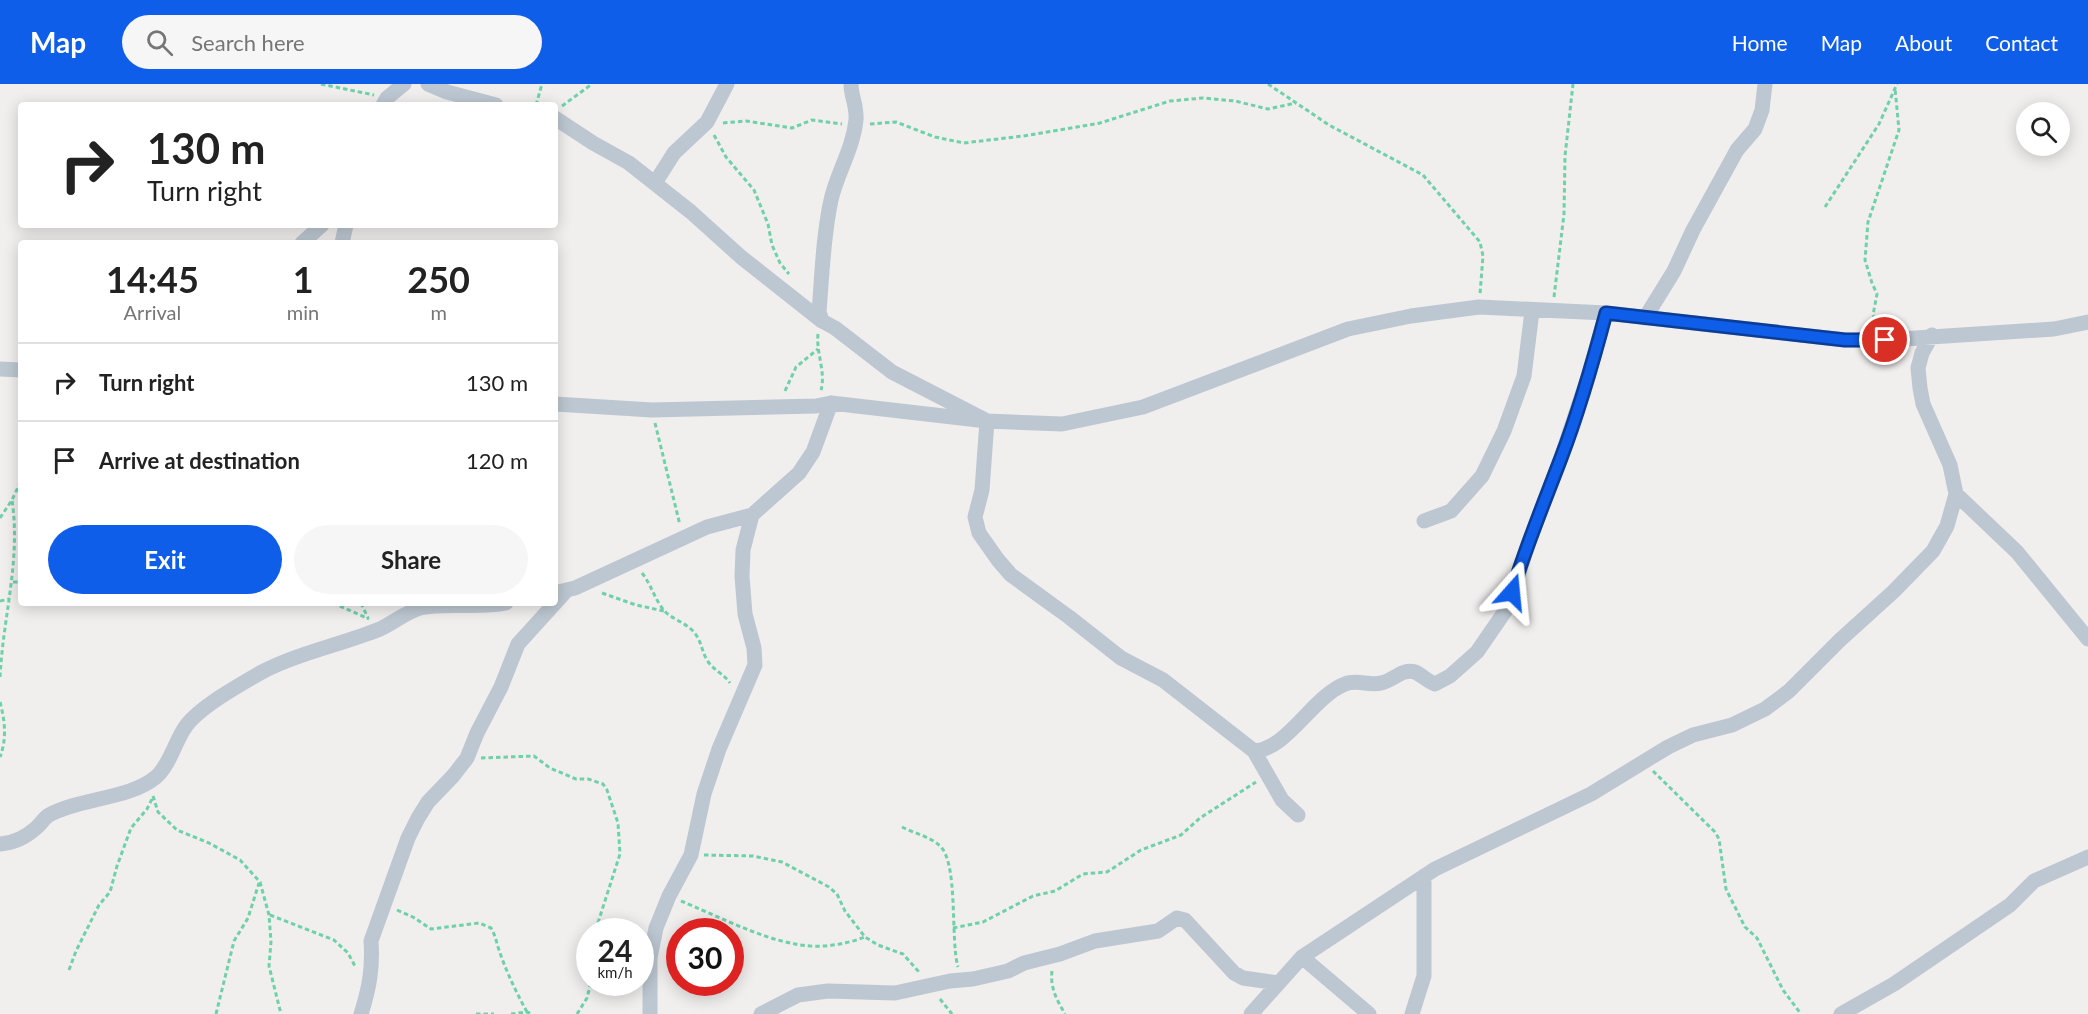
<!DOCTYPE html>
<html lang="en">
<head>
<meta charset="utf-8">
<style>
  :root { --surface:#fff; --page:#f6f6f6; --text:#222; --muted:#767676; --line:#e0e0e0; --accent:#0f5ee9 }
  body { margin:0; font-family:Lato,sans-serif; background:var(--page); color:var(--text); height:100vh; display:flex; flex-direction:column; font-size:22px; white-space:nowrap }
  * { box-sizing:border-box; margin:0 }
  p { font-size:20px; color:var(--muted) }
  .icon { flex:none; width:33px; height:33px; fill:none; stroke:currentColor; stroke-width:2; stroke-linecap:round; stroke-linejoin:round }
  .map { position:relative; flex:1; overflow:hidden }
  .side { position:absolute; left:18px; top:156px; width:540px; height:366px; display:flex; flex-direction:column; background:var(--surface); border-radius:6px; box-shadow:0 3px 15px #0003 }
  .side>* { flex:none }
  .hud { position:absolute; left:18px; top:18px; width:540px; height:126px; border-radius:6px; box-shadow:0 3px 15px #0003; background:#fff; color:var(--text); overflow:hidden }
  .controls { position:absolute; left:2016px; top:18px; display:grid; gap:12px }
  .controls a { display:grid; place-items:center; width:54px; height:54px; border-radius:50%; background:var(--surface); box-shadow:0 3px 15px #0003; font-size:30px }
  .speed { position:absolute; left:576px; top:834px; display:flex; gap:12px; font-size:30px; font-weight:700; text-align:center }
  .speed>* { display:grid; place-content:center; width:78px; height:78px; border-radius:50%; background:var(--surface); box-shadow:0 3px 15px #0003; line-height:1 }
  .speed small { font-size:15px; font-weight:400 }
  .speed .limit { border:9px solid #d22; background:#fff; color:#111 }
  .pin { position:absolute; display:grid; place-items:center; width:51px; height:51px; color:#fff; margin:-26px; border:3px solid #fff; border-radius:50%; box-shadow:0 2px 6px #0007 }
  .me { position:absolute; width:66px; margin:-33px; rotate:18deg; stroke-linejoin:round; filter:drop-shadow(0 0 4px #0008) }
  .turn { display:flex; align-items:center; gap:21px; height:126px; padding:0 30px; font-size:27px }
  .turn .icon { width:78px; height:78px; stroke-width:2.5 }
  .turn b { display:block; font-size:42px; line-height:51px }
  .eta { display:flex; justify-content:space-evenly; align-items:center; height:102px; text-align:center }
  .eta b { font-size:36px; font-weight:700; line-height:42px }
  .action { display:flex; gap:12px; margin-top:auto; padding:12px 30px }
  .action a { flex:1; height:69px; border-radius:36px; background:var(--accent); color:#fff; font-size:24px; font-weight:700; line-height:69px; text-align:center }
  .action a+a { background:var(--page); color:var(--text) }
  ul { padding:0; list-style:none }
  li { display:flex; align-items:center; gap:18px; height:78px; padding:0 30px; border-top:2px solid var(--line) }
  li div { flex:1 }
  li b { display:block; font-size:22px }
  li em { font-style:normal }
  header { display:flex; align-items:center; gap:36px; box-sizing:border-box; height:84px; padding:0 30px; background:var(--accent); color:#fff }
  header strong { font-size:28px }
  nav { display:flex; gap:33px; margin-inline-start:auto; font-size:21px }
  .search { width:420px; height:54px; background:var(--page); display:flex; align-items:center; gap:15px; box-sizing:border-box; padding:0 21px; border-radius:33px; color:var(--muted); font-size:22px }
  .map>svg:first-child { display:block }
</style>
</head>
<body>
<header>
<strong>Map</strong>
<div class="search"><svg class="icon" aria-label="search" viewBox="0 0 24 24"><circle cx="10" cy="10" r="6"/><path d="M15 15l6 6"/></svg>Search here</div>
<nav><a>Home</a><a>Map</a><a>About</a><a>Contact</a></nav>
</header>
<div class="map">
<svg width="2088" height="930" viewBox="0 0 2088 930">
  <rect width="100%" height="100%" fill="#f1eeee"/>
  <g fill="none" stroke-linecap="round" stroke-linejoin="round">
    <!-- path -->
    <path stroke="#6fd1a8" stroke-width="3" stroke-dasharray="4.5 3" stroke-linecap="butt" d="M 321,0 L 374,11
      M 1268,0 L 1329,41 L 1423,91 L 1480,158 L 1483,172 L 1480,210
      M 536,21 L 542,0
      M 562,22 L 592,0
      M 723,39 L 746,37 L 792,44 L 812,36 L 842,40
      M 870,40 L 896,38 L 935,53 L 964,59 L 1023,52 L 1100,39 L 1170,17 L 1203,14 L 1235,17 L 1268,25 L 1296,19
      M 714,51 L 726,73 L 754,106 L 768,140 L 772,161 L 780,179 L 789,190
      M 1825,123 L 1879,40 L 1897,0
      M 1554,213 L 1564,130 L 1565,72 L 1573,0
      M 1878,242 L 1873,231 L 1877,210 L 1872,199 L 1865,176 L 1868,138 L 1899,46 L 1895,4
      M 818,250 C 816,269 826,288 821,306
      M 785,307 L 796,283 L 818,265
      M 655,339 L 680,441
      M 0,434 L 12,416 L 21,397
      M 642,489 C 651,500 654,514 663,525 C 669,534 683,537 693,547 C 702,557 701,566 707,576 C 713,586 724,590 730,599
      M 13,498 L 21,498
      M 602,509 L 636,521 L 664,527
      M 0,517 L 10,515
      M 333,519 L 369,535
      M 361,519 L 368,534
      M 0,593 C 3,533 21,476 12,416
      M 0,618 C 5,637 7,654 0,673
      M 481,674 L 534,672 L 550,684 L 576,695 L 588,695 L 603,700 L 607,706 L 618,739 L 620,770 L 595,848
      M 1653,687 L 1715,748 L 1719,755 L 1726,805 L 1745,843 L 1757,854 L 1783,906 L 1801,930
      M 153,712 L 158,728 L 177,746 L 209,759 L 240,776 L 260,798 L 269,831 L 271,858 L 269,882 L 281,930
      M 902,743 C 914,749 930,753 939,761 C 959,777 950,855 958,883
      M 704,771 L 753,772 L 782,778 L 829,803 L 837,810 L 845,827 L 865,853 L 878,861 L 903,870 L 919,888
      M 681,817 C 715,831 760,854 795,860 C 818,865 844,861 865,853
      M 397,826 L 413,833 L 431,845 L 479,839 L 491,844 C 496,853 496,857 499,866 C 506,887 516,908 527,928
      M 270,831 L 334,856 L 348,869 L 356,884
      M 953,844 L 983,838 L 1033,812 L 1055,807 L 1083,790 L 1107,788 L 1141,766 L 1181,751 L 1200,734 L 1256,698
      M 69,886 L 76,867 L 99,821 L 110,808 L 117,782 L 131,744 L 147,725 L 153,713
      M 1052,887 C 1050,904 1057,916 1065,930
      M 940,915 L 952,930
      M 216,930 L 234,857 L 248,834 L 259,799
      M 476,930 L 494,930
      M 511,930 L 527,928 L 532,930
      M 577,930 L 587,914 L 591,898"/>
    <!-- minor -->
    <path stroke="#bdc7d1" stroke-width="15" d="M 428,0 L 447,8 L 496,21
      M 383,21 L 387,14 L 404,0
      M 555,34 L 593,59 L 629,79 L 691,128 L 741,173 L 822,237 L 835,244 L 892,288 L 987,337 L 982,406 L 975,433 L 979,449 L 998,476 L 1011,491 L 1069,533 L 1121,574 L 1163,596 L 1254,667 L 1282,716 L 1298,731
      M 655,99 L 674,69 L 707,38 L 727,0
      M 302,159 L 322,141
      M 342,159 L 346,141
      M 1645,234 L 1674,187 L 1693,146 L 1737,66 L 1755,45 L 1762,26 L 1765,0
      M 822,237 L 819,228 C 822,191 823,153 831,116 C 837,89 853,65 856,36 C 857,21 851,13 851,0
      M 0,285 L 21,286
      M 555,320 L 652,326 L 816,322 L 831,319 L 987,337 L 1062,340 L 1143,323 L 1348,245 L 1411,232 L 1479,223 L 1606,229 L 1845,256 L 1885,256 L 2054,245 L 2088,238
      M 1956,410 L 2017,468 L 2088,555
      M 1424,437 L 1451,427 L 1482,392 L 1504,347 L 1524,292 L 1532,227
      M 558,508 L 575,504 L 707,443 L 752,431 L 799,389 L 813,368 L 831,319
      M 1254,667 C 1288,665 1312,613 1345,600 C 1357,595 1369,602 1381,599 C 1393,597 1402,584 1415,588 C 1422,591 1427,597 1435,600 L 1450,592 L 1477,568 L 1508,523 L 1528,460 L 1561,374 L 1588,293 L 1606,229
      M 0,760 C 14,759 26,753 36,744 C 41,740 44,734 49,731 C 80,714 130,715 156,693 C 170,681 175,657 186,642 C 200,623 239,601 260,589 C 298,569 340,561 380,545 C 393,539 406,528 420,524 C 449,518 478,525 506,519
      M 1302,873 L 1369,930
      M 361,930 C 369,905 373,884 371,857 L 408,754 L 418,734 L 428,718 L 453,692 L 467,674 L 477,649 L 501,603 L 518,560 L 566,507
      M 650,930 L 650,874 L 656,844 L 669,812 L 691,771 L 704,710 L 719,665 L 755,581 L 754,564 L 745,530 L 742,492 L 743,466 L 752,431
      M 761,930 L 798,911 L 828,907 L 895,909 L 950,897 L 973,895 L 1008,887 L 1024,879 L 1060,870 L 1095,857 L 1158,847 L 1177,834 L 1185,836 L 1234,889 L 1243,894 L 1278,899
      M 1251,930 L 1302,873 L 1435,785 L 1591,710 L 1668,663 L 1693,651 L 1732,641 L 1765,625 L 1789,607 L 1840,556 L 1893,508 L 1933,467 L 1947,442 L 1956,410 L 1950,381 L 1923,320 L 1920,304 L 1918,284 L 1922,269 L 1932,251
      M 1412,930 L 1424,892 L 1424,792
      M 1841,930 L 1894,900 L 2010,821 L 2034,797 L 2088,773"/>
  </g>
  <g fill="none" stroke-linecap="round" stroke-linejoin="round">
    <defs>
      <path id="route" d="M 1512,508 C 1526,462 1544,419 1561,374 C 1579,327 1593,278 1606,229 L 1845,256 L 1885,256"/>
    </defs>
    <!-- route casing -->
    <use href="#route" stroke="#0a3d97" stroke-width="15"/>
    <!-- route -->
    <use href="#route" stroke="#0f5ee9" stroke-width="10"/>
  </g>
</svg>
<div class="controls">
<a><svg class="icon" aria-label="search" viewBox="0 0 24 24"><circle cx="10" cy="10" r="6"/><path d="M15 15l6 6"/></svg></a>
</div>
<div class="speed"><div>24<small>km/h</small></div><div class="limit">30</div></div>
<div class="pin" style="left:1885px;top:256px;background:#d93025"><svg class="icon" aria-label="arrive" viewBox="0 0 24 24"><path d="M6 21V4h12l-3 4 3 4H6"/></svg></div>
<svg class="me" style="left:1512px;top:508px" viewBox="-20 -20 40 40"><path d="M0-17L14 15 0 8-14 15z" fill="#0f5ee9" stroke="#fff" stroke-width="4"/></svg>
<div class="hud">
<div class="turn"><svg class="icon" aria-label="right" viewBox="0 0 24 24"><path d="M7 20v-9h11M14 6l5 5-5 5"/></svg><div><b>130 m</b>Turn right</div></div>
</div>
<section class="side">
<div class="eta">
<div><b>14:45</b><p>Arrival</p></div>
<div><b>1</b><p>min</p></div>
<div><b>250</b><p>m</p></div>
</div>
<ul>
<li><svg class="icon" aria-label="right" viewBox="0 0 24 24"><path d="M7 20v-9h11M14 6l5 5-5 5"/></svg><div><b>Turn right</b></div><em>130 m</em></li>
<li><svg class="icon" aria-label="arrive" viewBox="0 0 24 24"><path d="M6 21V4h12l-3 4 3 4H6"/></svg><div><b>Arrive at destination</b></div><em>120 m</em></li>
</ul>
<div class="action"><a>Exit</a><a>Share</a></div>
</section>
</div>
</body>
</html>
